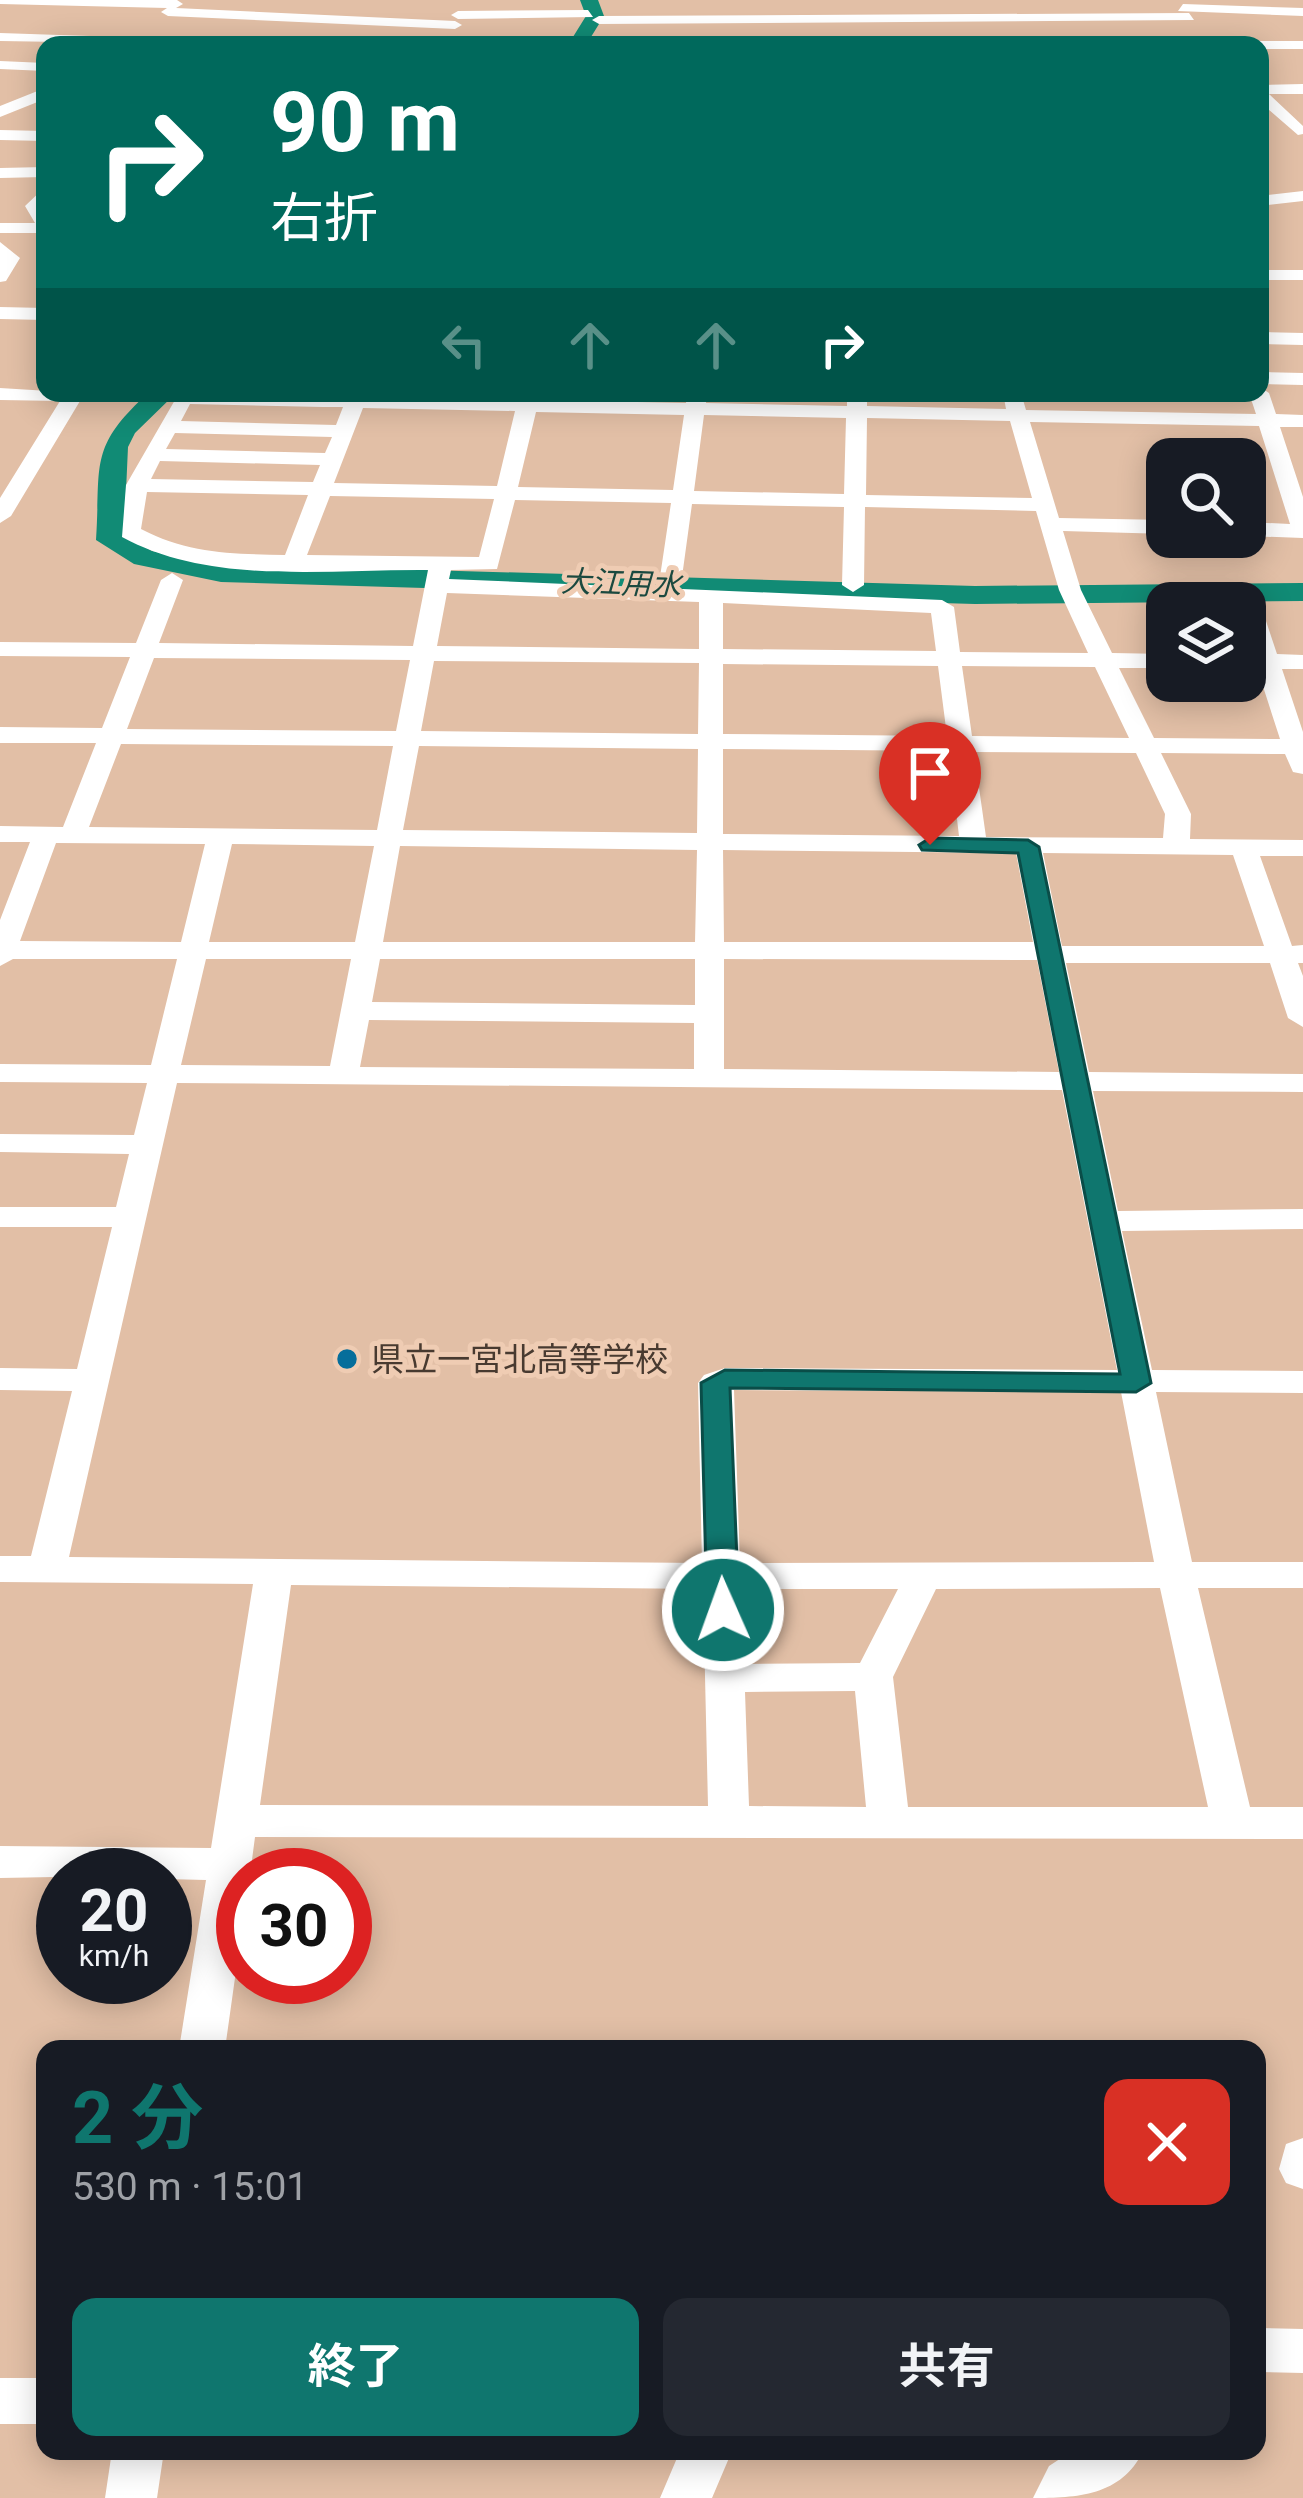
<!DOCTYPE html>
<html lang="ja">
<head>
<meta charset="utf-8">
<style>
  :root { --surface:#171b24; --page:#242831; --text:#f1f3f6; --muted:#9ea1a6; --accent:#0f766e }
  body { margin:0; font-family:Roboto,"Noto Sans JP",sans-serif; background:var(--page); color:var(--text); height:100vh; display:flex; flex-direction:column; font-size:45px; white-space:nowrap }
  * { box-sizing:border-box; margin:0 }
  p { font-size:39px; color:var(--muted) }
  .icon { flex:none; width:66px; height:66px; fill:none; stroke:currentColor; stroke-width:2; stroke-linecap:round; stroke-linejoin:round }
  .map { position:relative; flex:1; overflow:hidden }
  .drawer { position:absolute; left:36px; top:2040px; width:1230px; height:420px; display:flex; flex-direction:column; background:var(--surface); border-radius:24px; box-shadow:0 6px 30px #0003 }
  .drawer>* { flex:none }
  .banner { position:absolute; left:36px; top:36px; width:1233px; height:366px; border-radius:24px; box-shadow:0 6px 30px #0003; background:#00695c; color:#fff; overflow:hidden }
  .tools { position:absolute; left:1146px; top:438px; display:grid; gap:24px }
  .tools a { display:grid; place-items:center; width:120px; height:120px; border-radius:24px; background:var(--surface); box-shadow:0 6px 30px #0003; font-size:60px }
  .speed { position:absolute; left:36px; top:1848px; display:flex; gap:24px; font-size:60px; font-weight:700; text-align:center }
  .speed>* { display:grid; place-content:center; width:156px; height:156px; border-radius:50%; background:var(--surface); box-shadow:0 6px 30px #0003; line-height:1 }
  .speed small { font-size:30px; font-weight:400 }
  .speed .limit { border:18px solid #d22; background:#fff; color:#111 }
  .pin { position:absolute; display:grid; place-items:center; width:102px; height:102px; color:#fff; margin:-123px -51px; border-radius:50% 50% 50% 0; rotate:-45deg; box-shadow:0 0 12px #0007 }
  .pin .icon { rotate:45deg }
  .me { position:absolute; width:132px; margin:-66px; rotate:358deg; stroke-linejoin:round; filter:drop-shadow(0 0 9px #0008) }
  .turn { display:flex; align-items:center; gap:42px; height:252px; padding:0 36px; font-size:54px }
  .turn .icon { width:156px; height:156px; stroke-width:2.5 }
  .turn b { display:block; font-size:84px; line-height:102px }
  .lanes { display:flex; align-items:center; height:114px; padding:0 36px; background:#0003; justify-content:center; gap:60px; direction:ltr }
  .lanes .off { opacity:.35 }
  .round { display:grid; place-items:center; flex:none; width:126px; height:126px; border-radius:24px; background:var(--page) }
  .overview { display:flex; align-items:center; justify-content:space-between; height:204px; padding:0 36px }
  h1 { font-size:72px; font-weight:700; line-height:90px; color:var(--accent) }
  .cta { display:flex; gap:24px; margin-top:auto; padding:24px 36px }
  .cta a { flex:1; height:138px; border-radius:24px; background:var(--accent); color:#fff; font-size:48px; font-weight:700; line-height:138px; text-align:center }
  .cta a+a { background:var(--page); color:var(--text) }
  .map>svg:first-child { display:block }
</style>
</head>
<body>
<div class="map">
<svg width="1303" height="2498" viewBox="0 0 1303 2498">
  <rect width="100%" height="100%" fill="#e2bfa6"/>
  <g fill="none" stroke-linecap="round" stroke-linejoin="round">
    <!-- river -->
    <path fill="#118b75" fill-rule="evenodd" d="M 580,0 L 598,0 L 604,16 L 586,45 L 568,45 L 586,16 Z
      M 148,393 L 176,393 L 135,433 L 128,447 L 124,536 L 152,551 L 221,564 L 975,586 L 1303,583 L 1303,601 L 975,604 L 221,582 L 134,564 L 96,540 C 101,464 88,448 148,393 Z"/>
    <!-- minor -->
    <path fill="#fff" fill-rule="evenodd" d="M 0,0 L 177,0 L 183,4 L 176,8 L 455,21 L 462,25 L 455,29 L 168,16 L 161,12 L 167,8 L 0,4 Z
      M 1183,4 L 1303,8 L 1303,16 L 1178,11 Z
      M 588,10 L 593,17 L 458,19 L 451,15 L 458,11 Z
      M 1189,13 L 1194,20 L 599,24 L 592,20 L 599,16 Z
      M 0,33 L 239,41 L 246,45 L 0,41 Z
      M 1039,41 L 1303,41 L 1303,49 L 1260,49 L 1260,45 L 1032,45 Z
      M 0,61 L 45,63 L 45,71 L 0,69 Z
      M 1303,84 L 1303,94 L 1269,94 L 1303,126 L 1303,134 L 1298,135 L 1260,102 L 1260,85 Z
      M 45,88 L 45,99 L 0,117 L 0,106 Z
      M 0,130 L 45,131 L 45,141 L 0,140 Z
      M 45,167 L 45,177 L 0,178 L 0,168 Z
      M 45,187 L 45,233 L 0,233 L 0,223 L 35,223 L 25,206 Z
      M 1303,191 L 1303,201 L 1260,206 L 1260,196 Z
      M 0,242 L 20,258 L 6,281 L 0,282 Z
      M 1260,270 L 1303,270 L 1303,280 L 1260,280 Z
      M 0,307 L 45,308 L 45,320 L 0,319 Z
      M 1260,332 L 1303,333 L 1303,345 L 1260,344 Z
      M 1260,372 L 1303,373 L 1303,385 L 1260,384 Z
      M 1260,387 L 1269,393 L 1276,414 L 1303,415 L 1303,427 L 1280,427 L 1303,497 L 1303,538 L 1245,536 L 1245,522 L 1290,524 L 1259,426 L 1030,422 L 1059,518 L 1167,520 L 1167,534 L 1063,531 L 1081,590 L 1112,653 L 1167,654 L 1167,668 L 1119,668 L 1154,738 L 1280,739 L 1257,668 L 1245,668 L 1245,654 L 1253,654 L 1245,630 L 1245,603 L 1236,603 L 1240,598 L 1248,596 L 1260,603 L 1277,654 L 1303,655 L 1303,669 L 1282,669 L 1303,732 L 1303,774 L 1293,772 L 1285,754 L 1161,753 L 1191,814 L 1190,839 L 1303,840 L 1303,856 L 1260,856 L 1292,946 L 1303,945 L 1303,963 L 1298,963 L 1303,976 L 1303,1027 L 1288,1018 L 1270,963 L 1066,963 L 1089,1072 L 1303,1074 L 1303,1092 L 1093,1091 L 1118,1211 L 1303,1209 L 1303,1229 L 1122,1231 L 1152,1370 L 1303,1371 L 1303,1393 L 1156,1392 L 1192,1562 L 1303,1562 L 1303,1588 L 1198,1588 L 1250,1807 L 1303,1807 L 1303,1839 L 255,1837 L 250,1875 L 243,1875 L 243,1921 L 225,2049 L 179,2049 L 206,1880 L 165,1879 L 165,1875 L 0,1878 L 0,1846 L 211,1848 L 253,1584 L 0,1582 L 0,1556 L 31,1556 L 72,1391 L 0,1390 L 0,1368 L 77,1369 L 112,1227 L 0,1227 L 0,1207 L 116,1207 L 129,1154 L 0,1152 L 0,1134 L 134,1135 L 147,1083 L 0,1082 L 0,1064 L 151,1065 L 177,959 L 13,959 L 0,966 L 0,920 L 30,842 L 0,842 L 0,826 L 63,827 L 96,743 L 0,743 L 0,727 L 102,728 L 130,657 L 0,656 L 0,642 L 136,643 L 161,580 L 172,573 L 183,580 L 159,643 L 413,646 L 428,570 C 328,569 212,586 122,537 L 126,485 L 179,393 L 518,399 L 520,393 L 540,393 L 538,400 L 686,403 L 687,393 L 707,393 L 706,403 L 847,406 L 847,393 L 867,393 L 867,406 L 1006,409 L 1003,393 L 1021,393 L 1026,410 L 1256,414 L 1249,393 L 1260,393 ZM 190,404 L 323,407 L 343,407 L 336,425 L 181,421 ZM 363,408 L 515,411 L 497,486 L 334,483 ZM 536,412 L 684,415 L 673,490 L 518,487 ZM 704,415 L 846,418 L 844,494 L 694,491 ZM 867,418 L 1010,421 L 1032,498 L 866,495 ZM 175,433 L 332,437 L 325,453 L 166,449 ZM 160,461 L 320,465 L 313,482 L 151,479 ZM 147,492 L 308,495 L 285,555 C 233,554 188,554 141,529 ZM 330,496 L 494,499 L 479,557 L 307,555 ZM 515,500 L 671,503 L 660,577 L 671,584 L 682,577 L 692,504 L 844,507 L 842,585 L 853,592 L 864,585 L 865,507 L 1036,511 L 1059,590 L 1088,653 L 960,652 L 954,607 L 942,600 L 449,579 L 451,570 L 497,569 ZM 447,593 L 699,602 L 699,649 L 437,646 ZM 723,603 L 931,613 L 936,651 L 723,649 ZM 154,658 L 410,660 L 396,731 L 127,729 ZM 434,661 L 699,663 L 698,734 L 421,731 ZM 723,664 L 938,666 L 947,736 L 723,734 ZM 962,666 L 1095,667 L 1129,738 L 972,736 ZM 121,744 L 393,746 L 377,830 L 89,827 ZM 419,746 L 698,749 L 697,833 L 403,830 ZM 723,749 L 949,751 L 959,836 L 723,834 ZM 974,752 L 1136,753 L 1165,814 L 1163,838 L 986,837 ZM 56,843 L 205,844 L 181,942 L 20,941 ZM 232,844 L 374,846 L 355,942 L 209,942 ZM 400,846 L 697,850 L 695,942 L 383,942 ZM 723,850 L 1016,853 L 1033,942 L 724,942 ZM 1043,853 L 1233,855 L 1264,946 L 1062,946 ZM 206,959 L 351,959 L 330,1066 L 181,1065 ZM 380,959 L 695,959 L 695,1005 L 372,1002 ZM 724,959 L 1037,960 L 1059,1072 L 724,1069 ZM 369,1020 L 694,1023 L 694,1069 L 360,1067 ZM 177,1083 L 1062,1090 L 1117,1370 L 725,1368 L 704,1375 L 698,1383 L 702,1563 L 69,1557 ZM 734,1390 L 1121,1392 L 1154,1562 L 740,1563 ZM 291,1585 L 703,1589 L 708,1806 L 260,1805 ZM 1160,1588 L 1208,1807 L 908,1807 L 893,1677 L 936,1589 ZM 741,1589 L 898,1589 L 860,1663 L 744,1664 ZM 855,1691 L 866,1807 L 749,1806 L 745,1692 Z
      M 0,388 L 130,396 L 120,402 L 80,401 L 11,516 L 0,523 L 0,498 L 60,401 L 0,400 Z
      M 1303,2138 L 1303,2189 L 1286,2183 L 1279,2169 L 1286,2144 Z
      M 1257,2328 L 1303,2329 L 1303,2373 L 1257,2372 Z
      M 0,2378 L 45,2378 L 45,2424 L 0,2424 Z
      M 112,2451 L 164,2451 L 157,2498 L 105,2498 Z
      M 680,2451 L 732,2451 L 712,2498 L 660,2498 Z
      M 1072,2451 L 1143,2451 C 1122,2496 1076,2498 1033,2498 L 1049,2466 Z"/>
  </g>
  <!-- route -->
  <path fill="#0f766e" stroke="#0a4d48" stroke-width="3" d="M 930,838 L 1028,840 L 1039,847 L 1151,1383 L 1136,1392 L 730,1388 L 739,1610 L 734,1618 L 711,1618 L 707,1610 L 701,1383 L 725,1370 L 1120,1374 L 1018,853 L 922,850 L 919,845 Z"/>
  <!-- markers -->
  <circle fill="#066e9b" stroke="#efccb3" stroke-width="4.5" cx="347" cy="1359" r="12"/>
  <g text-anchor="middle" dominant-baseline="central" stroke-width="10" stroke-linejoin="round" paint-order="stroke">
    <!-- far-water labels -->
    <g font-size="30" font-style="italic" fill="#1b493f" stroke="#efccb3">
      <text transform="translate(621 583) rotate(2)">大江用水</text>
    </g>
    <!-- poi labels -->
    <g font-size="33" fill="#483a30" stroke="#efccb3" text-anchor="start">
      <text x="371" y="1359">県立一宮北高等学校</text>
    </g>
  </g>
</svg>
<div class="tools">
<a><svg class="icon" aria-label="search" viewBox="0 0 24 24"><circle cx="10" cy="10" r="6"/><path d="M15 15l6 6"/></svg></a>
<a><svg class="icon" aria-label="layers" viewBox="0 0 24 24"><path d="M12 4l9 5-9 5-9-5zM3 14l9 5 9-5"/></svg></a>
</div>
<div class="speed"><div>20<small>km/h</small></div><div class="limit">30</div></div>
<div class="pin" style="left:930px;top:845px;background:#d93025"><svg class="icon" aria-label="arrive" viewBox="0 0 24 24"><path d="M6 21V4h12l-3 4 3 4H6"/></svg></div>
<svg class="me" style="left:723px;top:1610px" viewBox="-20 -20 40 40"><circle r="17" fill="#0f766e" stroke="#fff" stroke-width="3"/><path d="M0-11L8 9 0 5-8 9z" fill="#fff"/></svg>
<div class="banner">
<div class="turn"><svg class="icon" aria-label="right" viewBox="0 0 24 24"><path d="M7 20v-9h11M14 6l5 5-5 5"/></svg><div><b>90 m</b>右折</div></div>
<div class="lanes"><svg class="icon off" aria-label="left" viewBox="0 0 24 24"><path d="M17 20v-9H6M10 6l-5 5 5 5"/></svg><svg class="icon off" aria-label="ahead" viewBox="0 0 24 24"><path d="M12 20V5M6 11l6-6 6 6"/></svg><svg class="icon off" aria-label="ahead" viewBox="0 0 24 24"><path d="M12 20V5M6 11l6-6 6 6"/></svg><svg class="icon" aria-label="right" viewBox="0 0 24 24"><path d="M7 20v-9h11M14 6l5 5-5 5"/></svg></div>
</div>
<section class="drawer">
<div class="overview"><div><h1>2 分</h1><p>530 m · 15:01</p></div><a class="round" style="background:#d93025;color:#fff"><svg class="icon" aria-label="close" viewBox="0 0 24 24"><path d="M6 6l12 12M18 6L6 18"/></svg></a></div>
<div class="cta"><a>終了</a><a>共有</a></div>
</section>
</div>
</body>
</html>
